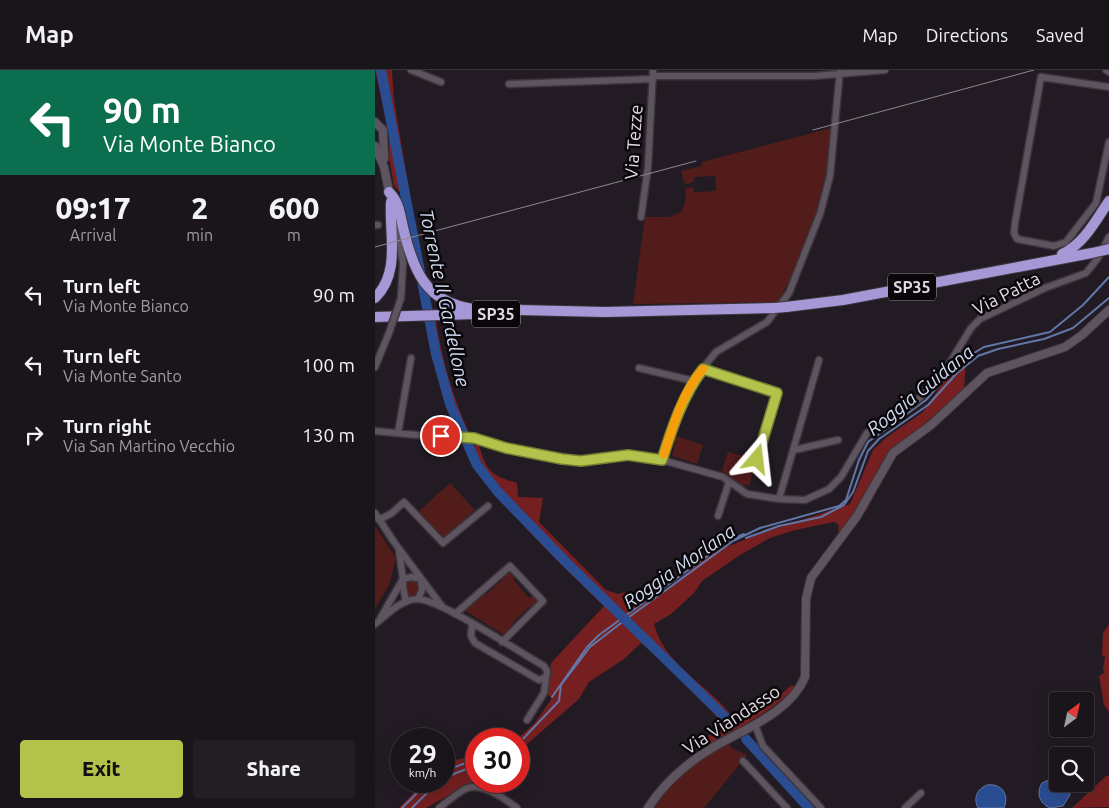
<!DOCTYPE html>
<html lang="en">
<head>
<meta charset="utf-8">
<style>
  :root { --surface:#1a141b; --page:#231d24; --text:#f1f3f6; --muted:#9f9ea3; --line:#38333a; --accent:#b3c24b }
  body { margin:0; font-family:Ubuntu,sans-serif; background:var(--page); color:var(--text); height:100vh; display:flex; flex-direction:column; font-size:19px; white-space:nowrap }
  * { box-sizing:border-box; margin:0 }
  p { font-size:16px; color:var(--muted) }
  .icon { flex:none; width:28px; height:28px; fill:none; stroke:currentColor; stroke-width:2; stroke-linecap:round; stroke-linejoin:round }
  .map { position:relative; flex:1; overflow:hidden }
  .side { display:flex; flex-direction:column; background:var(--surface); width:375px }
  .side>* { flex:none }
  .banner { background:#0b6e4f; color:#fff; overflow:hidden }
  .needle { width:32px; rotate:33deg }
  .fabs { position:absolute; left:674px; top:622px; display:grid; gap:10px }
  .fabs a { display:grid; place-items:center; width:45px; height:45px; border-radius:5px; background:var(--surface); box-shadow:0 5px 20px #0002,0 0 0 1px var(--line); font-size:25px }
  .speed { position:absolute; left:15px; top:658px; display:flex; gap:10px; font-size:25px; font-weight:700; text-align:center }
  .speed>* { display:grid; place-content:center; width:65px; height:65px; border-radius:50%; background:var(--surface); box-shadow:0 5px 20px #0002,0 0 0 1px var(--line); line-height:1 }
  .speed small { font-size:12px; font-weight:400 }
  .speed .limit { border:8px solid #d22; background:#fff; color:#111 }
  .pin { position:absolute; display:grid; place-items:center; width:42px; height:42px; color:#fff; margin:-21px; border:2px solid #fff; border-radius:50%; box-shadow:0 1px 5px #0007 }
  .me { position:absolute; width:55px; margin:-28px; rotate:17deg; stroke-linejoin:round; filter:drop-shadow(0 0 4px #0008) }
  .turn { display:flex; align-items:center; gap:18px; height:105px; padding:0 20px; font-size:22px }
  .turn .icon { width:65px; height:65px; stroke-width:2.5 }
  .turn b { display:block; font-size:35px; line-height:42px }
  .eta { display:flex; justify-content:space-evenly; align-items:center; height:85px; text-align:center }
  .eta b { font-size:30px; font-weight:800; line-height:35px }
  .primary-button { display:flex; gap:10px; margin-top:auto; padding:10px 20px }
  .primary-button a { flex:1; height:58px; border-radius:5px; background:var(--accent); color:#111; font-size:20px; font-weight:800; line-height:58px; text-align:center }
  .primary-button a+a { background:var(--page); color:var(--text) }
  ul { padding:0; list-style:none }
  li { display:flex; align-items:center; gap:15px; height:70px; padding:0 20px }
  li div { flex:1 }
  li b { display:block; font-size:19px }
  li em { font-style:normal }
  header { display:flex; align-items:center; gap:30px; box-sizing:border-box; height:70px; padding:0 25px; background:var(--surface); border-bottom:1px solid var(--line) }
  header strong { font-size:24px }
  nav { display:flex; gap:28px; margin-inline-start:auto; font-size:18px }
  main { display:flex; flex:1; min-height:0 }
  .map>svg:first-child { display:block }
</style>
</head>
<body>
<header>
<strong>Map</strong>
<nav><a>Map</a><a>Directions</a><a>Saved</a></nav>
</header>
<main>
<section class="side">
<div class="banner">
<div class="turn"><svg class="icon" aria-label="left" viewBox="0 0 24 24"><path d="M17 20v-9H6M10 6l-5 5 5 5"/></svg><div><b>90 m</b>Via Monte Bianco</div></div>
</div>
<div class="eta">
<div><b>09:17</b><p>Arrival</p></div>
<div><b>2</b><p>min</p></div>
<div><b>600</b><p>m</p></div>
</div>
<ul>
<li><svg class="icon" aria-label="left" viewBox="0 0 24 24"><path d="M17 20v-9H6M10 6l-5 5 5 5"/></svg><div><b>Turn left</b><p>Via Monte Bianco</p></div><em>90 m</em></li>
<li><svg class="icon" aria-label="left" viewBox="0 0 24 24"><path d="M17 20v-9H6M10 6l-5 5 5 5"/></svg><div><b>Turn left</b><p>Via Monte Santo</p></div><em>100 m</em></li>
<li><svg class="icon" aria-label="right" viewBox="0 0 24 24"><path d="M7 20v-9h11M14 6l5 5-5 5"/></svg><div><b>Turn right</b><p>Via San Martino Vecchio</p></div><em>130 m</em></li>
</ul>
<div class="primary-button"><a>Exit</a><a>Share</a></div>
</section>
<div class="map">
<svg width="734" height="738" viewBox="0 0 734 738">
  <rect width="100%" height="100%" fill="#231b24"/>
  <!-- green -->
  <path fill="#521c1b" d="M 456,58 C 457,66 455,76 454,84 C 449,136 428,187 403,232 L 258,234 L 270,147 L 294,147 L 306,142 L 310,134 L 311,118 L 318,117 L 319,122 L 341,121 L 340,106 L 319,107 L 319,111 L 314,114 L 309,113 L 306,101 L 327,96 L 327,92 Z
    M 301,366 L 328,375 L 322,394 L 297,386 Z
    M 353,382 L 382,390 L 374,416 L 370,414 L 369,417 L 347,401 Z
    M 75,413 L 100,440 L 69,469 L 44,441 Z
    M 0,456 L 21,488 L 14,515 L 0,539 Z
    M 132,501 L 140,506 L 138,509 L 154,528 L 158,525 L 165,532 L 157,540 L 154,537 L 138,553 L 140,555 L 129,565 L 89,540 L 108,522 L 111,525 L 128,509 L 126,506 Z
    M 40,510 L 44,518 L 42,525 L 33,527 L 30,511 Z
    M 352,672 L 357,678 L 372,685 L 329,738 L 275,738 L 312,697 Z"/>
  <!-- forest -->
  <path fill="#751f20" d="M 0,0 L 17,0 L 19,30 L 41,162 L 35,163 L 26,123 L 19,116 L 14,87 L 14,62 Z
    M 61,250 C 67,291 77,324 94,363 L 83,363 L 70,333 L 51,251 Z
    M 592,277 L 589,319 L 539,363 L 515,391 L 492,440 L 467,463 L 463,461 L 464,455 L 459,452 L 420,460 L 395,468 L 365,485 L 327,511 L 319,523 L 296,544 L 279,554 C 290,598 338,616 361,652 L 399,630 L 417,615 L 420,618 C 392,645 365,657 331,676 L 327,670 L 347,657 L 348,653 L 288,592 L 266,573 L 249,589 L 214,612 L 204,629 L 144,681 L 144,669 L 142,669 L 160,653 L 177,628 L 172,624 L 176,593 L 229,536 C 179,488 124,437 91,376 L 104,375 C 111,401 117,406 142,413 L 143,427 L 168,428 L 164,452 L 231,520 L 243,524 L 250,522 L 251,535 L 285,525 L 336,483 L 384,464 L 475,434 L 498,380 L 512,367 L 548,342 Z
    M 734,554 L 734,642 L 729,635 L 724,606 L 730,602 L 728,600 L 730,587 L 727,585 L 728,563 Z
    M 97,686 L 101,690 L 101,710 L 51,738 L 24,738 L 50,711 L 69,711 L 69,697 L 81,690 Z
    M 731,706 L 734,706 L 734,737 L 697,738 Z"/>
  <!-- water -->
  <path fill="#2a4c90" stroke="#6177a8" d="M 680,707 L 682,708 L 682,714 L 692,714 L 695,725 L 688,736 L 675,738 C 664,733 661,723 667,713 Z
    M 612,715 C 626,713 635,724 629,738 L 603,738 C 598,728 602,719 612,715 Z"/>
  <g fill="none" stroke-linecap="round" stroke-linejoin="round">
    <!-- stream -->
    <path stroke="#6177a8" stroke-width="2" d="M 371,468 L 404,456 L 446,447 L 469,435 L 478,422 L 493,381 L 504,369 L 553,335 L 582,303 L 603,286 L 623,279 L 669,269 L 698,258 L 734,228
      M 177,627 L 212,577 L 224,565 L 353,471 L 369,464
      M 144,673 L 184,631 L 186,615 L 215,577 L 250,550 L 358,471 L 385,458 L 464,436 L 471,430 L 484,390 L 493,372 L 551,330 L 584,292 L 609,277 L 675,262 L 708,235 L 734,207
      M 69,701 L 99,690
      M 69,708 L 101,695
      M 27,738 L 54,711
      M 37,738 L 64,711"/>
    <!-- river -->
    <path stroke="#2a4c90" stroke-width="10" d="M 6,0 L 61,284 L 75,334 L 102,395 L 123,422 L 191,492 L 353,650
      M 371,669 L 434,738"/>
    <defs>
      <path id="minor" d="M 36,0 L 66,12
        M 731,0 L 734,2
        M 278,6 L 439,6 L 510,0
        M 134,14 L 278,9
        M 734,17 L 666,7 L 640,153 L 639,163 L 642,169 L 679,176 L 691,172 L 721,133 L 734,72
        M 266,147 L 273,97 L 278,0
        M 20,148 L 28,193 L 26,228
        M 0,155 L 3,155
        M 0,297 L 14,263
        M 264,298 L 319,311
        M 328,299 L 402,323 L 382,389
        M 0,361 L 84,369 L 99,368 L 131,378 L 187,389 L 206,391 L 253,385 L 287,390 L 348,407 L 372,424 L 404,429 L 430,430 L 454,419 L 466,407 L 492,363 L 539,333 L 553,320 L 571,299 L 596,258 L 605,249 L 670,218 L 711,203 L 723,188 L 734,167
        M 23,363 L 36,288
        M 419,380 L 463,370
        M 287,390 C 299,351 314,313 341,282 L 392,252 L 414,223 L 445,144 L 455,106 L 465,0
        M 404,429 L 444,290
        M 0,443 L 19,472 L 66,535
        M 343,446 L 354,412
        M 4,450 L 17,443 L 29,432 L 68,473 L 113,436
        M 31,532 L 28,517 L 28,509 L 36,507 L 46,509 L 47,520 L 43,529
        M 80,544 L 135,496 L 168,531 L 127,572
        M 6,547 L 28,509 L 24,481
        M 0,554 C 12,545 26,529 43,529 C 66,530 144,582 169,596 L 172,601 L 169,623 L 152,650
        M 97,555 L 96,566 L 100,573 L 164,610 L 171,607
        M 380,655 L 388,676 L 446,738
        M 368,691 L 412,738
        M 64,738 C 72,732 81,724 90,719 C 106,711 130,729 142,738
        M 530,738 L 546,723"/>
      <path id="tertiary" d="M 0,52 L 8,60 L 9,89
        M 0,76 L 9,97 L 15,126
        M 273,738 C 289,713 312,693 337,678 C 369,659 415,643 430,607 L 431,529 L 436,508 L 482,446 L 518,383 L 556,355 L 612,303 L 690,277 L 707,265 L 734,240"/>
      <path id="trunk" d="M 14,122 C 24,132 25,144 28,157 C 38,200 50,232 98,239 L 230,242 L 399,238
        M 687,184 C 709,174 721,150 734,131
        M 0,228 C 26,202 14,165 16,132
        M 411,237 L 468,230 L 717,183
        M 0,247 L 101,244"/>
    </defs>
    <!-- minor casing -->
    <use href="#minor" stroke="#3c353c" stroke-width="9"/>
    <!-- tertiary casing -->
    <use href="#tertiary" stroke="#3c353c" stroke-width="10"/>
    <!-- trunk casing -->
    <use href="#trunk" stroke="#3c353c" stroke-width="12"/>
    <!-- minor -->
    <use href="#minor" stroke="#5e545f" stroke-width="6"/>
    <!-- tertiary -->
    <use href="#tertiary" stroke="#5e545f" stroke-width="8"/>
    <!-- trunk -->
    <use href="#trunk" stroke="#a697d7" stroke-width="10"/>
    <!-- tram -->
    <path stroke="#8e878f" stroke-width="1" d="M 438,60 L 659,0
      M 0,177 L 321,91"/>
    <defs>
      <path id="minor-bridge" d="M 14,263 L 26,228"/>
      <path id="trunk-bridge" d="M 717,183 L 734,179
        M 399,238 L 411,237"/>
    </defs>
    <!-- minor-bridge casing -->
    <use href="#minor-bridge" stroke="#3c353c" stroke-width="9" stroke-linecap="butt"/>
    <!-- trunk-bridge casing -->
    <use href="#trunk-bridge" stroke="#3c353c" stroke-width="12" stroke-linecap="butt"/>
    <!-- minor-bridge -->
    <use href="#minor-bridge" stroke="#5e545f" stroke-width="6"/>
    <!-- trunk-bridge -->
    <use href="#trunk-bridge" stroke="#a697d7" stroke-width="10"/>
  </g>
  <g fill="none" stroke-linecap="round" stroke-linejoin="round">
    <defs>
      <path id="route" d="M 66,366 L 99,368 L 131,378 L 187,389 L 206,391 L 253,385 L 287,390 C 297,358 308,325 328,299 L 402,323 L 382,389"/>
    </defs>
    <!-- route casing -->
    <use href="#route" stroke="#747e31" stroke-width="12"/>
    <!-- route -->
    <use href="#route" stroke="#b3c24b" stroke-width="9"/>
    <!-- slow -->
    <path stroke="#f59e0b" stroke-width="9" d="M 289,384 C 298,356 308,321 328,299"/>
  </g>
  <g text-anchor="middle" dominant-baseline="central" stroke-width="5" stroke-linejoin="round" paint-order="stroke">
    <!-- shield labels -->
    <g fill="#0a070b" stroke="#a09ba1" stroke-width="1">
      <rect x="513" y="203.5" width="48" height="27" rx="4"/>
      <rect x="97" y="230.5" width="48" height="27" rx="4"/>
    </g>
    <g font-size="16" font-weight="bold" fill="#e1dbe1">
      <text x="537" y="217">SP35</text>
      <text x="121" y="244">SP35</text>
    </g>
    <!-- street labels -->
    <g font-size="18" fill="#e1dbe1" stroke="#0a070b">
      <text transform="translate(258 72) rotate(-86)">Via Tezze</text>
      <text transform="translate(631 223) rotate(-27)">Via Patta</text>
      <text transform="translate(356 649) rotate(-33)">Via Viandasso</text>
    </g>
    <!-- water labels -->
    <g font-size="19" font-style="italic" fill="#d0dbef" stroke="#0a070b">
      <text transform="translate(70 228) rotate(78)">Torrente Il Gardellone</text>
      <text transform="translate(545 320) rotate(-39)">Roggia Guidana</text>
      <text transform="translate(304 496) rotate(-35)">Roggia Morlana</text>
    </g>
  </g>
</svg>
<div class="fabs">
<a><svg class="needle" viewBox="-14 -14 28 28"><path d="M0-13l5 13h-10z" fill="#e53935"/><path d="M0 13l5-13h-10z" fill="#9f9ea3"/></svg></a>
<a><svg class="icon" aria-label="search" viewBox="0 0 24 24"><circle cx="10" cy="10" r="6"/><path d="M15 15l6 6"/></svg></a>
</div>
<div class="speed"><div>29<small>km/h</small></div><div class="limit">30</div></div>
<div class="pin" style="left:66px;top:366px;background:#d93025"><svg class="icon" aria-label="arrive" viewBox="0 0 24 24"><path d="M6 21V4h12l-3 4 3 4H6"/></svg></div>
<svg class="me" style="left:382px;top:389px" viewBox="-20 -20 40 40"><path d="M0-17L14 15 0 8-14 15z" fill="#b3c24b" stroke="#fff" stroke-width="4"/></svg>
</div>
</main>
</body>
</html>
